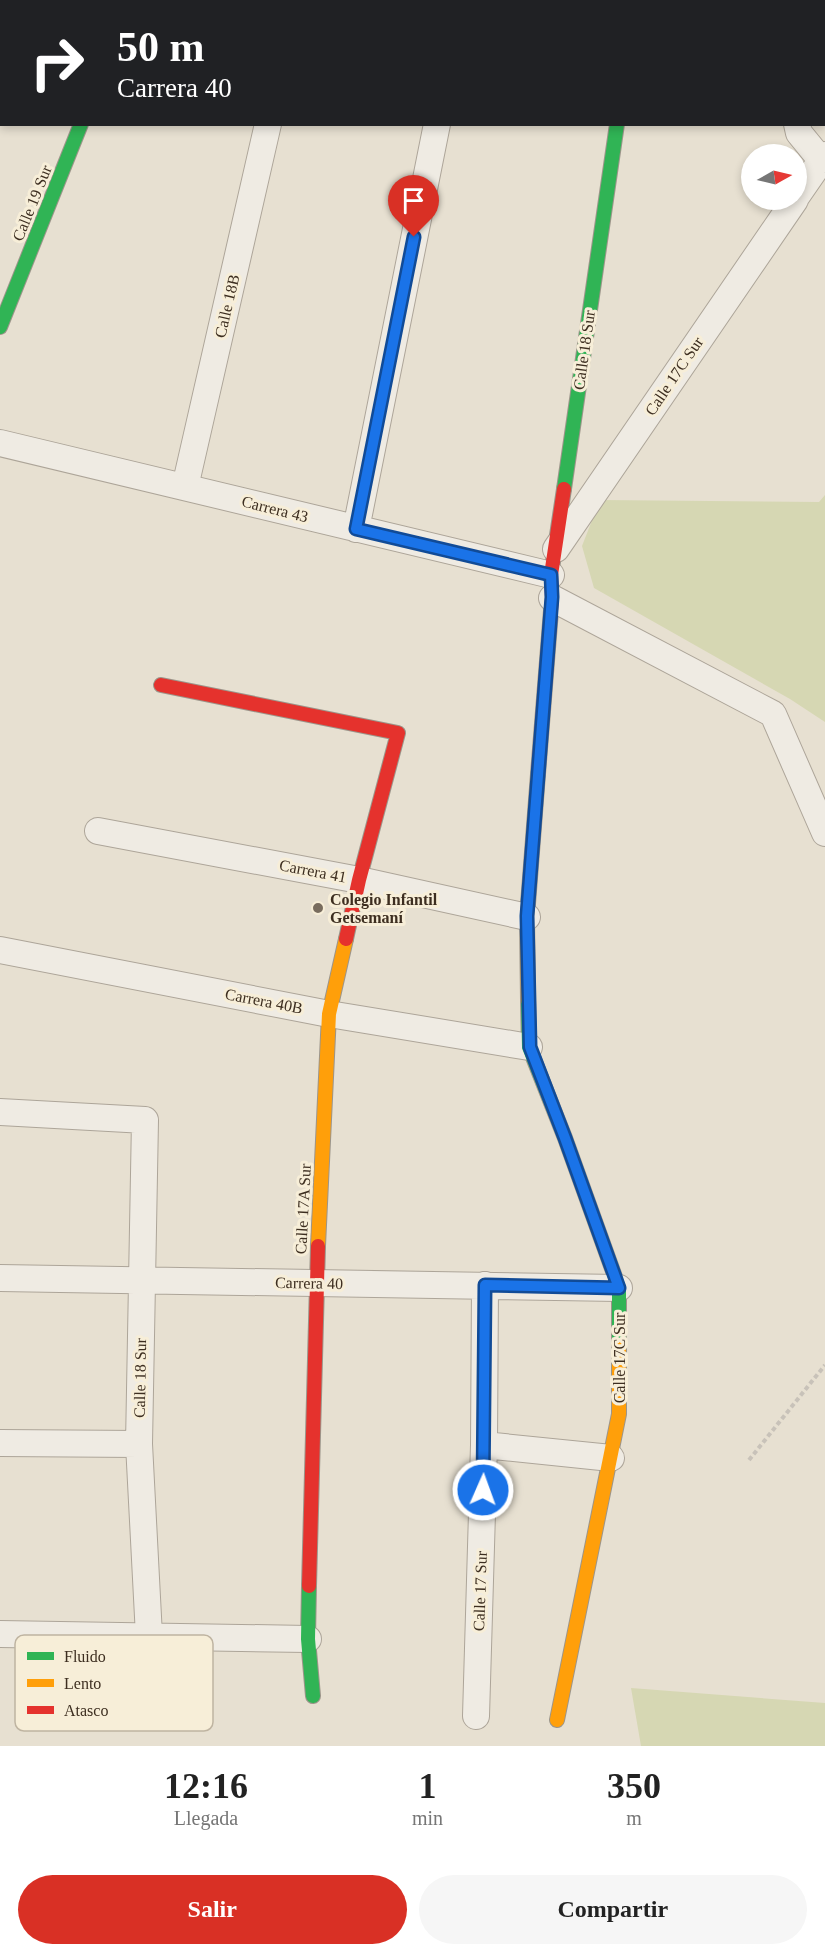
<!DOCTYPE html>
<html lang="es">
<head>
<meta charset="utf-8">
<style>
  :root { --surface:#fff; --page:#f6f6f6; --text:#222; --muted:#767676; --accent:#d93025 }
  body { margin:0; font-family:"Times New Roman",serif; background:var(--page); color:var(--text); height:100vh; display:flex; flex-direction:column; font-size:22px; white-space:nowrap }
  * { box-sizing:border-box; margin:0 }
  p { font-size:20px; color:var(--muted) }
  .icon { flex:none; width:33px; height:33px; fill:none; stroke:currentColor; stroke-width:2; stroke-linecap:round; stroke-linejoin:round }
  .map { position:relative; height:1746px; overflow:hidden }
  .side { display:flex; flex-direction:column; background:var(--surface); flex:1 }
  .side>* { flex:none }
  .guide { position:absolute; left:0px; top:0px; width:825px; height:126px; box-shadow:0 3px 9px #0003; background:#202124; color:#fff; overflow:hidden }
  .needle { width:39px; rotate:82deg }
  .buttons { position:absolute; left:741px; top:144px; display:grid; gap:12px }
  .buttons a { display:grid; place-items:center; width:66px; height:66px; border-radius:50%; background:var(--surface); box-shadow:0 3px 9px #0003; font-size:30px }
  .pin { position:absolute; display:grid; place-items:center; width:51px; height:51px; color:#fff; margin:-62px -26px; border-radius:50% 50% 50% 0; rotate:-45deg; box-shadow:0 0 6px #0007 }
  .pin .icon { rotate:45deg }
  .me { position:absolute; width:66px; margin:-33px; rotate:2deg; stroke-linejoin:round; filter:drop-shadow(0 0 4px #0008) }
  .turn { display:flex; align-items:center; gap:21px; height:126px; padding:0 18px; font-size:27px }
  .turn .icon { width:78px; height:78px; stroke-width:2.5 }
  .turn b { display:block; font-size:42px; line-height:51px }
  .eta { display:flex; justify-content:space-evenly; align-items:center; height:102px; text-align:center }
  .eta b { font-size:36px; font-weight:700; line-height:42px }
  .action { display:flex; gap:12px; margin-top:auto; padding:12px 18px }
  .action a { flex:1; height:69px; border-radius:36px; background:var(--accent); color:#fff; font-size:24px; font-weight:700; line-height:69px; text-align:center }
  .action a+a { background:var(--page); color:var(--text) }
  .map>svg:first-child { display:block }
</style>
</head>
<body>
<div class="map">
<svg width="825" height="1746" viewBox="0 0 825 1746">
  <rect width="100%" height="100%" fill="#e7e0d1"/>
  <!-- green -->
  <path fill="#d6d7b3" d="M 825,495 L 825,722 L 790,699 L 594,588 L 582,546 L 600,500 L 819,502 Z
    M 631,1688 L 825,1703 L 825,1746 L 641,1746 Z"/>
  <g fill="none" stroke-linecap="round" stroke-linejoin="round">
    <defs>
      <path id="street" d="M 296,2 L 296,0
        M 461,2 L 461,0
        M 635,2 L 635,0
        M 818,2 L 819,0
        M 797,124 L 799,133 L 821,160
        M 796,197 L 825,155
        M 0,443 L 551,575
        M 185,487 L 268,124
        M 356,529 L 437,124
        M 556,549 L 795,200
        M 552,598 L 773,714 L 825,833
        M 98,831 L 359,880 L 527,917
        M 0,950 L 329,1014 L 529,1047
        M 0,1112 L 145,1120 L 139,1444 L 149,1636
        M 0,1278 L 619,1288
        M 0,1443 L 139,1444
        M 484,1445 L 611,1458
        M 0,1634 L 308,1639
        M 476,1716 L 484,1445 L 485,1285"/>
      <path id="fast" d="M 0,327 L 81,124
        M 564,489 L 617,124
        M 528,1000 L 529,1047 L 565,1138 L 619,1288 L 619,1348
        M 309,1586 L 308,1639 L 313,1696"/>
      <path id="slow" d="M 130,2 L 131,0
        M 528,1000 L 527,917 L 538,774
        M 318,1246 L 329,1014 L 346,939
        M 557,1720 L 619,1414 L 619,1348"/>
      <path id="jam" d="M 161,685 L 398,733 L 359,880 L 346,939
        M 538,774 L 552,598 L 551,575 L 564,489
        M 309,1586 L 318,1246"/>
    </defs>
    <!-- street casing -->
    <use href="#street" stroke="#ada599" stroke-width="28"/>
    <!-- fast casing -->
    <use href="#fast" stroke="#9c958a" stroke-width="16"/>
    <!-- slow casing -->
    <use href="#slow" stroke="#9c958a" stroke-width="16"/>
    <!-- jam casing -->
    <use href="#jam" stroke="#9c958a" stroke-width="16"/>
    <!-- path -->
    <path stroke="#c8c2b9" stroke-width="4" stroke-dasharray="4.5 3" stroke-linecap="butt" d="M 749,1460 L 825,1365"/>
    <!-- street -->
    <use href="#street" stroke="#efebe3" stroke-width="26"/>
    <!-- fast -->
    <use href="#fast" stroke="#30b455" stroke-width="14"/>
    <!-- slow -->
    <use href="#slow" stroke="#ff9f0a" stroke-width="14"/>
    <!-- jam -->
    <use href="#jam" stroke="#e5322d" stroke-width="14"/>
  </g>
  <g fill="none" stroke-linecap="round" stroke-linejoin="round">
    <defs>
      <path id="route" d="M 414,237 L 356,529 L 551,575 L 552,597 L 527,916 L 530,1047 L 565,1138 L 619,1288 L 485,1285 L 483,1490"/>
    </defs>
    <!-- route casing -->
    <use href="#route" stroke="#114b97" stroke-width="15"/>
    <!-- route -->
    <use href="#route" stroke="#1a73e8" stroke-width="10"/>
  </g>
  <!-- markers -->
  <circle fill="#786c5e" stroke="#f7eed8" stroke-width="2" cx="318" cy="908" r="6"/>
  <g text-anchor="middle" dominant-baseline="central" stroke-width="6" stroke-linejoin="round" paint-order="stroke">
    <!-- street labels -->
    <g font-size="16" fill="#3d2e20" stroke="#f7eed8">
      <text transform="translate(32 203) rotate(-68)">Calle 19 Sur</text>
      <text transform="translate(227 306) rotate(-77)">Calle 18B</text>
      <text transform="translate(584 350) rotate(-82)">Calle 18 Sur</text>
      <text transform="translate(674 376) rotate(-56)">Calle 17C Sur</text>
      <text transform="translate(275 509) rotate(14)">Carrera 43</text>
      <text transform="translate(313 871) rotate(11)">Carrera 41</text>
      <text transform="translate(264 1001) rotate(11)">Carrera 40B</text>
      <text transform="translate(303 1209) rotate(-87)">Calle 17A Sur</text>
      <text transform="translate(309 1283) rotate(1)">Carrera 40</text>
      <text transform="translate(619 1358) rotate(-90)">Calle 17C Sur</text>
      <text transform="translate(140 1378) rotate(-89)">Calle 18 Sur</text>
      <text transform="translate(480 1591) rotate(-88)">Calle 17 Sur</text>
    </g>
    <!-- poi labels -->
    <g font-size="16" font-weight="bold" fill="#3d2e20" stroke="#f7eed8" text-anchor="start">
      <text x="330" y="899">Colegio Infantil<tspan x="330" dy="18">Getsemaní</tspan></text>
    </g>
  </g>
  <!-- legend -->
  <rect x="15" y="1635" width="198" height="96" rx="9" fill="#f7eed8" stroke="#bfb4a1" stroke-width="1.5"/>
  <rect x="27" y="1652" width="27" height="8" fill="#30b455"/>
  <rect x="27" y="1679" width="27" height="8" fill="#ff9f0a"/>
  <rect x="27" y="1706" width="27" height="8" fill="#e5322d"/>
  <g font-size="16" fill="#3d2e20">
    <text x="64" y="1662">Fluido</text>
    <text x="64" y="1689">Lento</text>
    <text x="64" y="1716">Atasco</text>
  </g>
</svg>
<div class="buttons">
<a><svg class="needle" viewBox="-14 -14 28 28"><path d="M0-13l5 13h-10z" fill="#e53935"/><path d="M0 13l5-13h-10z" fill="#767676"/></svg></a>
</div>
<div class="pin" style="left:414px;top:237px;background:#d93025"><svg class="icon" aria-label="arrive" viewBox="0 0 24 24"><path d="M6 21V4h12l-3 4 3 4H6"/></svg></div>
<svg class="me" style="left:483px;top:1490px" viewBox="-20 -20 40 40"><circle r="17" fill="#1a73e8" stroke="#fff" stroke-width="3"/><path d="M0-11L8 9 0 5-8 9z" fill="#fff"/></svg>
<div class="guide">
<div class="turn"><svg class="icon" aria-label="right" viewBox="0 0 24 24"><path d="M7 20v-9h11M14 6l5 5-5 5"/></svg><div><b>50 m</b>Carrera 40</div></div>
</div>
</div>
<section class="side">
<div class="eta">
<div><b>12:16</b><p>Llegada</p></div>
<div><b>1</b><p>min</p></div>
<div><b>350</b><p>m</p></div>
</div>
<div class="action"><a>Salir</a><a>Compartir</a></div>
</section>
</body>
</html>
